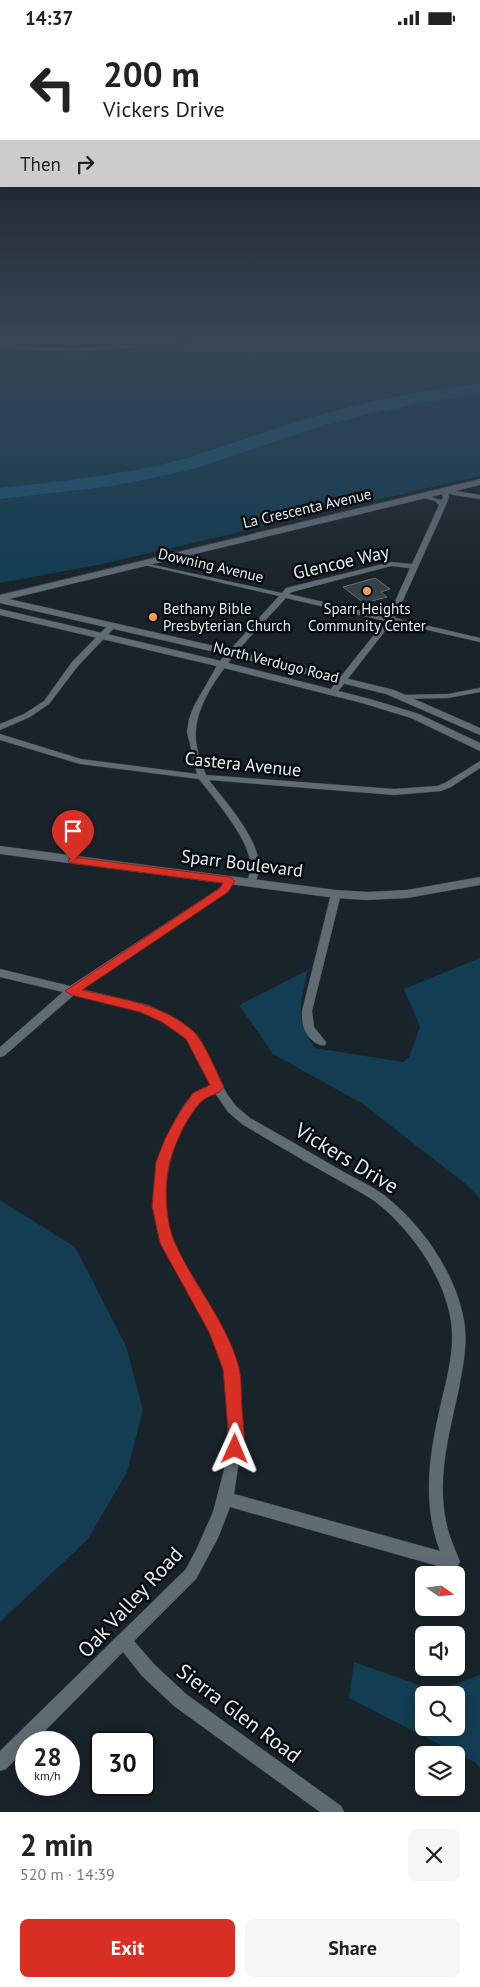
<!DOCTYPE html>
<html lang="en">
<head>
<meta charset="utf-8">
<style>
  :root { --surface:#fff; --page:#f6f6f6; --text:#222; --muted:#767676; --accent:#d93025 }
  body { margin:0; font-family:"PT Sans",sans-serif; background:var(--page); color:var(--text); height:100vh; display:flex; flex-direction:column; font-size:19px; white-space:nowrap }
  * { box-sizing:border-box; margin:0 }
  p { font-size:16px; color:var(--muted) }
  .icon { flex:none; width:28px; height:28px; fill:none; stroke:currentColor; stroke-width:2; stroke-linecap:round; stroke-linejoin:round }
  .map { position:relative; height:1777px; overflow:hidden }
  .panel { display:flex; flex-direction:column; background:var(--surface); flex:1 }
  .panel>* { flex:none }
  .top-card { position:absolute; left:0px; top:0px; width:480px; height:152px; box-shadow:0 2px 12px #0003; background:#fff; color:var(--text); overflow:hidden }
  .needle { width:32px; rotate:104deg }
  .tools { position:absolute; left:415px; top:1531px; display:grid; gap:10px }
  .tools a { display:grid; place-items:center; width:50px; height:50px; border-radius:8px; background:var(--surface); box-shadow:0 2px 12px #0003; font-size:25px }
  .speed { position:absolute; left:15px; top:1696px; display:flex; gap:10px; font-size:25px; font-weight:700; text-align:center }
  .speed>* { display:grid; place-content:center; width:65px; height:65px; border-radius:50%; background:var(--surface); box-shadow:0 2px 12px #0003; line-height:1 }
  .speed small { font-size:12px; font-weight:400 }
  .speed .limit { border:2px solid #111; border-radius:8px; background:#fff; color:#111 }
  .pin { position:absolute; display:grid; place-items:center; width:42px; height:42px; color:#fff; margin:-51px -21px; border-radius:50% 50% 50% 0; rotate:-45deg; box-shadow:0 0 5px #0007 }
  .pin .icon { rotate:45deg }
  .me { position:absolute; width:55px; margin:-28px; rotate:1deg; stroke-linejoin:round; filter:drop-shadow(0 0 4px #0008) }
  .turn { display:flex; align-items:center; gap:18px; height:105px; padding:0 20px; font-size:22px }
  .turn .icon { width:65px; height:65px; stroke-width:2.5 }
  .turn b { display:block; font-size:35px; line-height:42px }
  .then { display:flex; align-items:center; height:48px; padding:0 20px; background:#0003; gap:10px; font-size:19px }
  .round { display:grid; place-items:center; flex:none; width:52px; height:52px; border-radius:8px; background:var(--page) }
  .headline { display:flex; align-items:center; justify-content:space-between; height:85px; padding:0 20px }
  h1 { font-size:30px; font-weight:600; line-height:38px }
  .button { display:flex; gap:10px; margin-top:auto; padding:10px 20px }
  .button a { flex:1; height:58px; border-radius:8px; background:var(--accent); color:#fff; font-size:20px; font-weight:600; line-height:58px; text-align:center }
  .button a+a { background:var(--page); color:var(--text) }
  .status { display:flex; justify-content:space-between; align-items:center; height:35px; padding:0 25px; background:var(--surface); direction:ltr }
  .status svg { height:14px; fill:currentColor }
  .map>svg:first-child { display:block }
</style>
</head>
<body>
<div class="status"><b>14:37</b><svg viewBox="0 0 49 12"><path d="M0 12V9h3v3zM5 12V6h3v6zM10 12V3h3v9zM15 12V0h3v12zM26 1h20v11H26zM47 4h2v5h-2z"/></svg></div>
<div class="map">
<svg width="480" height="1777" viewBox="0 0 480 1777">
  <rect width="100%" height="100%" fill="#19232a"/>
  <!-- green -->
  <path fill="#123d53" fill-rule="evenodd" d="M 275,302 L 420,302 L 480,310 L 480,441 L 102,529 L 0,548 L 0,315 L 53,318 Z
    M 480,923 L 480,1164 L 468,1151 L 363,1069 L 273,1019 L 239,970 L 308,935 C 301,969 293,983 315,1013 L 403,1027 L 409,1022 L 420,992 L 404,954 Z
    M 0,1165 L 75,1212 L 126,1311 L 143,1375 L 127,1437 L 88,1504 L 0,1587 Z
    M 354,1627 L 436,1656 L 480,1640 L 480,1733 L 476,1728 L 349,1663 ZM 424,1660 L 456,1660 L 456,1692 L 424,1692 Z"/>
  <!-- water -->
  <path fill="#185574" d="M 480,349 L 480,359 L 428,367 L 373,378 L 324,390 L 193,434 L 143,445 L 106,452 L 0,464 L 0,453 C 63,446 126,440 187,423 C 229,411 270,394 313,382 C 367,366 424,355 480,349 Z"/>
  <!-- building -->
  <path fill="#364148" stroke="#626f77" d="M 375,543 L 390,554 L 381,557 L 387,562 L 364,568 L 343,552 Z"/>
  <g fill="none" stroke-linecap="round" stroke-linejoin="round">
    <defs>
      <path id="minor" d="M 231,302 L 257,302 L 254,304 L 75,317 L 0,314 L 0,310 L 75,313 Z
        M 437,302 L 480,305 L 480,309 L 440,304 Z
        M 444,454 L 480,460 L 480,464 L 448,459 L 449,462 L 446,470 L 395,583 L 480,603 L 480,607 L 392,587 L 336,659 L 333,659 L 329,657 L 330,655 L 385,586 L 286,563 C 257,595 199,650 196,695 C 194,709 201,726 206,740 L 394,754 L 437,751 L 445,748 L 480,726 L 480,733 L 451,752 L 441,756 L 394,760 L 209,745 C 226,768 269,813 257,843 C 255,847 255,849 250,851 L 245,848 C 247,845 249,841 250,837 C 256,811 215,765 199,744 L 80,729 L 0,705 L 0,699 L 81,724 L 197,739 L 187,697 L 189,684 L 194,671 L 219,627 L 279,561 L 140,529 L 140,527 L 282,558 L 286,553 L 391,527 L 412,529 L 439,470 L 435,466 L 417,461 L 420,459 L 441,465 L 443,462 L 441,456 ZM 391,531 L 410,533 L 388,582 L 289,559 L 292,557 Z
        M 110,588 L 113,588 L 117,590 L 78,631 L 49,669 L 30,682 L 0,695 L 0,689 L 24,679 L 44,666 L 72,627 Z
        M 480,653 L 480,657 L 448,663 L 401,664 L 397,662 L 401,660 L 448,659 Z
        M 229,843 L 234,846 L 227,857 L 81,954 L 148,970 L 171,981 L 195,998 L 227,1059 L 236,1071 L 250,1083 C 281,1100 311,1118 342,1136 C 356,1144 372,1151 384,1160 C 422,1190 456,1238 464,1286 C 468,1308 463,1331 459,1353 C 449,1400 435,1447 448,1495 C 451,1506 456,1516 460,1527 L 457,1532 L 452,1535 L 230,1472 L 218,1503 L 196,1544 L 134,1606 L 154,1629 L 186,1659 L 341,1771 L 344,1777 L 320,1777 L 174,1671 L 142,1641 L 123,1617 L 33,1708 L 26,1708 L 26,1714 L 6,1734 L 0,1736 L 0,1716 L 186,1534 L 197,1513 L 213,1477 L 224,1435 L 227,1413 L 228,1390 L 225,1336 L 220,1319 L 211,1298 L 161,1208 C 147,1166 155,1122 176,1084 C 180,1076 186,1065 194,1059 C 198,1055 205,1052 211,1050 L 187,1004 L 163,987 L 141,976 L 74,960 L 4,1021 L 0,1022 L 0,1012 L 63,957 L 0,942 L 0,934 L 70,951 L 220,853 L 226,844 ZM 215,1058 L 228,1077 L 242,1089 C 272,1107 303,1125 333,1142 C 347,1150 363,1158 376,1167 C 411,1195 444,1241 451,1286 C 455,1312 448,1339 442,1364 C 430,1416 421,1465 440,1516 L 234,1459 L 241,1413 L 242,1390 L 238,1332 L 221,1290 L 173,1208 C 169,1196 166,1183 165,1170 C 164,1139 177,1086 201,1065 C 205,1062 210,1060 215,1058 Z
        M 336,856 L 341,859 L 312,976 L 314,992 L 326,1007 L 325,1010 C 317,1012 306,1001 304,993 C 302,988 302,981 302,976 L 331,859 Z"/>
      <path id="tertiary" d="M 0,811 L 336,855 L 367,857 L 407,855 L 480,842 L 480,850 L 407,863 L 367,865 L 336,863 L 0,819 Z"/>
      <path id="secondary" d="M 480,444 L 480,450 L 9,564 L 232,615 L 394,655 L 480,693 L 480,700 L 386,659 L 232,621 L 0,568 L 0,560 Z
        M 0,574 L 213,624 L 370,664 L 419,679 L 480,708 L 480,716 L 411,683 L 362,668 L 212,630 L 0,580 Z"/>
    </defs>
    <!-- minor casing -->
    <use href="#minor" stroke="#363e43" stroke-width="1"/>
    <!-- tertiary casing -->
    <use href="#tertiary" stroke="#363e43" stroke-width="1"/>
    <!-- secondary casing -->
    <use href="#secondary" stroke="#363e43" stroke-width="1"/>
    <!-- minor -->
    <use href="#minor" fill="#606c74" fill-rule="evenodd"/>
    <!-- tertiary -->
    <use href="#tertiary" fill="#606c74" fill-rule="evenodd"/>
    <!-- secondary -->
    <use href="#secondary" fill="#606c74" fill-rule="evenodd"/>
  </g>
  <!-- sky -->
  <linearGradient id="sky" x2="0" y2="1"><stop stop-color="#0e1317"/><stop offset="0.55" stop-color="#384555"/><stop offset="1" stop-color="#384555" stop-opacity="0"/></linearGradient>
  <rect width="480" height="551" fill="url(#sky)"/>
  <!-- route -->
  <path fill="#d93025" stroke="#8d1f18" d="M 73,822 L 230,842 L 235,846 L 228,857 L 82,955 C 121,964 164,969 194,997 C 204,1006 217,1039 224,1052 C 219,1060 208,1060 202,1066 C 187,1081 176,1106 170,1126 C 164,1149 165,1187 175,1208 C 194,1251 227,1287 239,1333 C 242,1346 241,1361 242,1375 C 243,1389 247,1406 241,1420 L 235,1422 L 229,1420 L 227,1414 L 228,1394 L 223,1334 L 209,1297 L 160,1208 L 152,1171 L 156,1127 L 165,1104 L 178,1080 L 193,1058 L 210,1050 L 186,1004 L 162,987 L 140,977 L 71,960 L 65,956 L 220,853 L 223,848 L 70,828 L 68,826 L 70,823 Z"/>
  <!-- markers -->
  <g fill="#fd9c56" stroke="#070c0f" stroke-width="2">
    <circle cx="367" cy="556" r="5"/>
    <circle cx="153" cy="582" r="5"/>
  </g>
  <g text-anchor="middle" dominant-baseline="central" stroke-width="5" stroke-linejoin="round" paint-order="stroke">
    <!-- far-street labels -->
    <g font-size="15" fill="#e5ecf1" stroke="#070c0f">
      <text transform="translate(307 473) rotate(-13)">La Crescenta Avenue</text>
      <text transform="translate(211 530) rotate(13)">Downing Avenue</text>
      <text transform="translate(276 627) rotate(14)">North Verdugo Road</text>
    </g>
    <!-- far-poi labels -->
    <g font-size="15" fill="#e5ecf1" stroke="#070c0f" text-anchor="start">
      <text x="163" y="573">Bethany Bible<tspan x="163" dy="17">Presbyterian Church</tspan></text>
      <text x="367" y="573" text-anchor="middle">Sparr Heights<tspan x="367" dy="17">Community Center</tspan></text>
    </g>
    <!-- street labels -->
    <g font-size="18" fill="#e5ecf1" stroke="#070c0f">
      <text transform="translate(341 527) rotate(-13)">Glencoe Way</text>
      <text transform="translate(243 729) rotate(6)">Castera Avenue</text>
      <text transform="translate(242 828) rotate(7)">Sparr Boulevard</text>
    </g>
    <!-- near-street labels -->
    <g font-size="21" fill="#e5ecf1" stroke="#070c0f">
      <text transform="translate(347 1123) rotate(31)">Vickers Drive</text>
      <text transform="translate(130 1567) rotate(-47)">Oak Valley Road</text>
      <text transform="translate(239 1678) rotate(37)">Sierra Glen Road</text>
    </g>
  </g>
</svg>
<div class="tools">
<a><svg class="needle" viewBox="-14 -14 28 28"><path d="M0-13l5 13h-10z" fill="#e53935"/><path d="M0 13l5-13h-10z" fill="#767676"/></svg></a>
<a><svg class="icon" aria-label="sound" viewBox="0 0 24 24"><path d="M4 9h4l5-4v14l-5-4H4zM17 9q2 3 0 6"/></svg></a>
<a><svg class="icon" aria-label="search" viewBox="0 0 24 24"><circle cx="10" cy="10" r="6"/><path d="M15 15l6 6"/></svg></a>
<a><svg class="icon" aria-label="layers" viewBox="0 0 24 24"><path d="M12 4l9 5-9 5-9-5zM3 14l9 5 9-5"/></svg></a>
</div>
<div class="speed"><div>28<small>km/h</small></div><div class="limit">30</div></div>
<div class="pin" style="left:73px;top:826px;background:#d93025"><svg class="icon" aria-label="arrive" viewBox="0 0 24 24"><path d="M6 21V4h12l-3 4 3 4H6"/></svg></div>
<svg class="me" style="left:235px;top:1414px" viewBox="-20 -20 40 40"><path d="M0-17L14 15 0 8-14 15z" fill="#d93025" stroke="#fff" stroke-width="4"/></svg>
<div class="top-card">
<div class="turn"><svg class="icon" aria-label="left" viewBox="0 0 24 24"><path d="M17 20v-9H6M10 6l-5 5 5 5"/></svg><div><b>200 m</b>Vickers Drive</div></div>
<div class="then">Then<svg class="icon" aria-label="right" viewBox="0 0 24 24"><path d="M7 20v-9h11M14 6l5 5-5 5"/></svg></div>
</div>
</div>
<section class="panel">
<div class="headline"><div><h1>2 min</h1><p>520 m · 14:39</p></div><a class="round"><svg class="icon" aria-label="close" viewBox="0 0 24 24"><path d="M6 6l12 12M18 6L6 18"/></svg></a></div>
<div class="button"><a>Exit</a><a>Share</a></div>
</section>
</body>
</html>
